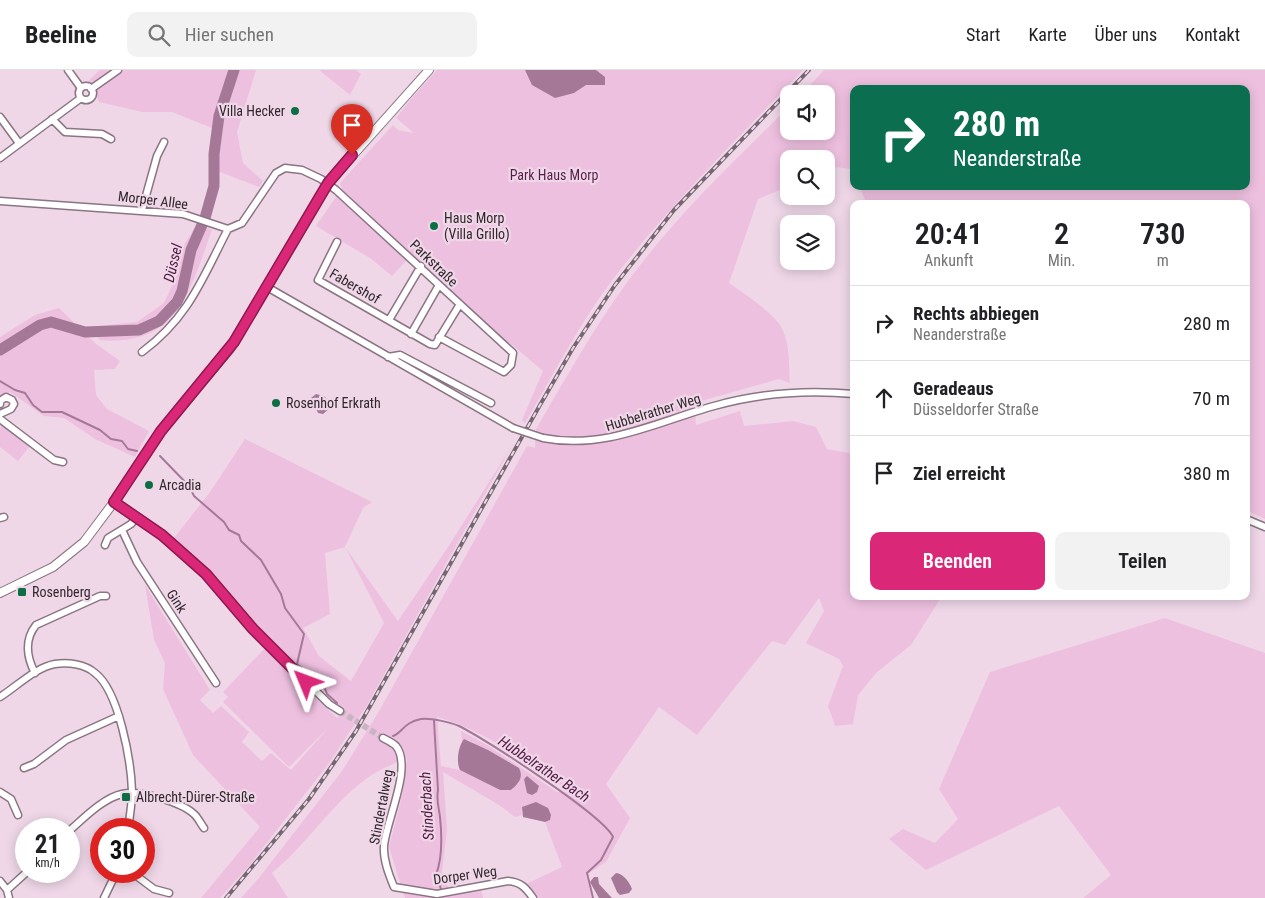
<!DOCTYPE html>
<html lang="de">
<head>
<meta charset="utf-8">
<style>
  :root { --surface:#fff; --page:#f2f2f2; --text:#202124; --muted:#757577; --line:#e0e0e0; --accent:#db2777 }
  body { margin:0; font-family:"Roboto Condensed",sans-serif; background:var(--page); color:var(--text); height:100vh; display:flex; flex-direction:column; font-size:19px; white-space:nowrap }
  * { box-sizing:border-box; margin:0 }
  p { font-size:16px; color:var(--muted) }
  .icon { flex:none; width:28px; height:28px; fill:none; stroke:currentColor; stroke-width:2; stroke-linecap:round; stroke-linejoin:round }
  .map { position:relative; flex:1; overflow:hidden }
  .side { position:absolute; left:850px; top:130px; width:400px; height:400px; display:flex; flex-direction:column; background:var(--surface); border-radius:10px; box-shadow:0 2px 12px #0003 }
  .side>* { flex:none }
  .banner { position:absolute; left:850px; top:15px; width:400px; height:105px; border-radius:10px; box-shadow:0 2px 12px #0003; background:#0b6e4f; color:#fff; overflow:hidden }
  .controls { position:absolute; left:780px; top:15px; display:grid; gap:10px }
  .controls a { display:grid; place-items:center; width:55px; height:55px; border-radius:10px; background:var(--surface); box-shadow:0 2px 12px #0003; font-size:25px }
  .speed { position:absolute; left:15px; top:748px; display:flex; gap:10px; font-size:25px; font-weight:700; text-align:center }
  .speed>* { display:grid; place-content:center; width:65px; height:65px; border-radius:50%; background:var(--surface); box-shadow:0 2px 12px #0003; line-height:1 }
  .speed small { font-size:12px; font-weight:400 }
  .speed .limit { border:8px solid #d22; background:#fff; color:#111 }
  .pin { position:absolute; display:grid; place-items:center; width:42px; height:42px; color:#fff; margin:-51px -21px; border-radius:50% 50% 50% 0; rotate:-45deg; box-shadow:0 0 5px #0007 }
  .pin .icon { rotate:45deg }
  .me { position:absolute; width:55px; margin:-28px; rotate:314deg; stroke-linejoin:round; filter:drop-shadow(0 0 4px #0008) }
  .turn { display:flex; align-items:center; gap:18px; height:105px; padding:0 20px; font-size:22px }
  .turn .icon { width:65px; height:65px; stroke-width:2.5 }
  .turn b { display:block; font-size:35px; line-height:42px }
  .eta { display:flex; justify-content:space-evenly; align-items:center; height:85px; text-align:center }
  .eta b { font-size:30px; font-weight:600; line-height:35px }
  .button { display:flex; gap:10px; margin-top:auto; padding:10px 20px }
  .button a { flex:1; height:58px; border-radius:10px; background:var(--accent); color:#fff; font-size:20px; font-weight:600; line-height:58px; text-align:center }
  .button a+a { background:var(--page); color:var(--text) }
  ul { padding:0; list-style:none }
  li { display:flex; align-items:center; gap:15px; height:75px; padding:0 20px; border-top:1px solid var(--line) }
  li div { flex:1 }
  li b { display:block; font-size:19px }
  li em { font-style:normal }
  header { display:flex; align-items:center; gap:30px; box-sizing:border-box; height:70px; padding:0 25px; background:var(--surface); border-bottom:1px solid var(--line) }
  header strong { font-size:24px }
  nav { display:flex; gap:28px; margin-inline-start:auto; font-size:18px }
  .search { width:350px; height:45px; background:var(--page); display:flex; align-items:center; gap:12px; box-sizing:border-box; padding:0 18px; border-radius:10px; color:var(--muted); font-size:19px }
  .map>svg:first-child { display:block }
</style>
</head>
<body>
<header>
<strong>Beeline</strong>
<div class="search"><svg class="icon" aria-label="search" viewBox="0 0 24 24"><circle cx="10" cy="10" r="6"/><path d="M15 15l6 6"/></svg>Hier suchen</div>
<nav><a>Start</a><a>Karte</a><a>Über uns</a><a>Kontakt</a></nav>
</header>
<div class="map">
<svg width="1265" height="828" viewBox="0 0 1265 828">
  <rect width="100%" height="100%" fill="#efd7e8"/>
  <!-- green -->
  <path fill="#eec0e0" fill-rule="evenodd" d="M 100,0 L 256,0 L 237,62 L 243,93 L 263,111 L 259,117 L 217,101 L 210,139 L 204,137 L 209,121 L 214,59 L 172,42 L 142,42 L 99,32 L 87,12 Z
    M 319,0 L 356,0 L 361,4 L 350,25 Z
    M 437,0 L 803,0 C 739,68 671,133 614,208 C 580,252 554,304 525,353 L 522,350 L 543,301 L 460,231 L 377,153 L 373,157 L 407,190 L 392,206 L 370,188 L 316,156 L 342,118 L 340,113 L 393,55 L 398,60 L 414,63 L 396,48 L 411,29 Z
    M 824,0 L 1265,0 L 1265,449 L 1246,440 L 1246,134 L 867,134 L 859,116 L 1246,116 L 1246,19 L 854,19 L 854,104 L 852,99 L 835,97 L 826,101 L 826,89 L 789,89 L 789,116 L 758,129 L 729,213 C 742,222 772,242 780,255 C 790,271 789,295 790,313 L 779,309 L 694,333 L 696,355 L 740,341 L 744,356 L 793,351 L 816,357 L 827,379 L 854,384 L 854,526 L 942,526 L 911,575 L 877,602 L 858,625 L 853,654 L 835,656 L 828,636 L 843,596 L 839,589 L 806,573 L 824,541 L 819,528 L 785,575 L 772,571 L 697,665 L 659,637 L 606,714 L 630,748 L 606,792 L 586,805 L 592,828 L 535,828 L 526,814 L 562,797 L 545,752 L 547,752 L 521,740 L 522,745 L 515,747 L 499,735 L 443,702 L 447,759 L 442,802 L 449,819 L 416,818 L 400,813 L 389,777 L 402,726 L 407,687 C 392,695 375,701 362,712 C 328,739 305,776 272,803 L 288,828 L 241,828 L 258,809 L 342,701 L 378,643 L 527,376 L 535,378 L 536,359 C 570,301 603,241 645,189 C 688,134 739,86 789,37 L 789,61 L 826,61 L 826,24 L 802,24 ZM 437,647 C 477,657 538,696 570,723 L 557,722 L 487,675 L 461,661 L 462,672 L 468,670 L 516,696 L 519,713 L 511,720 L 500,720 L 460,700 L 441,696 Z
    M 197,154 L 212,160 C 190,220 178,277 100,270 L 88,257 L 137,252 L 164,233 L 176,207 L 185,173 Z
    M 59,238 L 95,273 L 120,291 L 115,299 L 94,300 L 96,325 L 107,339 L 149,361 L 135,387 L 95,369 L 64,348 L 44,346 L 10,322 L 0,329 L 0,267 L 35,245 Z
    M 2,355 L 30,376 L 18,391 L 0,377 L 0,358 Z
    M 245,369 L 372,432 L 363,438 L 345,477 L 398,551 L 448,477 L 513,374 L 366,637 L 330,692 L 248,797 L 220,828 L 201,828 L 260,757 L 193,685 L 163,619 L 165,593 L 154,570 L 145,515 L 210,620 L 200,630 L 213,643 L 221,636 L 249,662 L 242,672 L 262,691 L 271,683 L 291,700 L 329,657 L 289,697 L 223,632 L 228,627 L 223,622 L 265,578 L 337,648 L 344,640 L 253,553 L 212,502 L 174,468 L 210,422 ZM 345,477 L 384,553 L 351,611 L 319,586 L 303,558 L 330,544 L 325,483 Z
    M 1165,548 L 1265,583 L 1265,828 L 1083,828 L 1111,805 L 1059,736 L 926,800 L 889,769 L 903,759 L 935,773 L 958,749 L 939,719 L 990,602 Z
    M 481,820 L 483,828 L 405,828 L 403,823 L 431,827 Z"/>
  <!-- water -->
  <path fill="#a57898" d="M 525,0 L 596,0 L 605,7 L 605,15 L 586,15 L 574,23 L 555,28 L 532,15 Z
    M 316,324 L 324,326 L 331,333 L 330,338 L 323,344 L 318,343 L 311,328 Z
    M 464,669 L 488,680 L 519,698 C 524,708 518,714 511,720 L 500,720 L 460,700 C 456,691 458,677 464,669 Z
    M 527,706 L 539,716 L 537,722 L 532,725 L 527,723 L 524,709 Z
    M 536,732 L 548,738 L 551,745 L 550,750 L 545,752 L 523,747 L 522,737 Z
    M 616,803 C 623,803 630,813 632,819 L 629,823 L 620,825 L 617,822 L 611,808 Z
    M 594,807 L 598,807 L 599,814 L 612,828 L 599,828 L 590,812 Z"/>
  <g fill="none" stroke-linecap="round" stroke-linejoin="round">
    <!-- stream -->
    <path stroke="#a57898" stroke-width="2" d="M 0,311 L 15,320 L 25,323 L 33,335 L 42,342 L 62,342 L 100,360 L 111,369 L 122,371 L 128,379 L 137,381
      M 160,386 L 190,417 L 194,426 L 224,452 L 229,460 L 239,465 L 241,471 L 261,490 L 281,524 L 285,538 L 304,564 L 297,594 L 324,616 L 327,624 L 337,633
      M 434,651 L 438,720 C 436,730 439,738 440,747 C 442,766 442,789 436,805 L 441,819
      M 393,666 C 402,663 404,652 421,649 C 431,648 450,652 459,656 C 484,668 604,746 613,767 L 601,790 L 587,803 L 593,828"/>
    <!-- river -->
    <path stroke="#a57898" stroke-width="11" d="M 0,280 L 40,255 L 51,252 L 85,262 L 139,260 L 159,251 L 177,232 L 182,221 L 191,180 L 205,148 L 214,116 L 214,84 L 219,46 L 234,0"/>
    <!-- minor-tunnel -->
    <path stroke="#c9b4c3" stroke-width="6" stroke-dasharray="6 3" stroke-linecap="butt" d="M 340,641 L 383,668"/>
    <defs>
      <path id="minor" d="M 68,0 L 81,18
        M79 23a7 7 0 1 1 14 0a7 7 0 1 1-14 0Z
        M 91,19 L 118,0
        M 0,47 L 19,73
        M 52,49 L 65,62 L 102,64 L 111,69
        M 0,88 L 81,28
        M 0,131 L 183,144 L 228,159 L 242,153 L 276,103 L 285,98 L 302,100 L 321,109 L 336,120 L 513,283 L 511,295 L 504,302 L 439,267
        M 142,140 L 157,86 L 164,72
        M 337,172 L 318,210 L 430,274 L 435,275 L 460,234
        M 267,217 L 513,358
        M 389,250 L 421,196
        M 411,264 L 439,215
        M 142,282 C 189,247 202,209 228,159
        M 388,287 L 400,285 L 491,333
        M 0,334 L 0,331 L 6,327 L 12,330 L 14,334 L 11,339 L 0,344
        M 0,349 L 54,390 L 63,392
        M 543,368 C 605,380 656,352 714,336 C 759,323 807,320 854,324
        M 114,432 L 162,465 L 206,503 L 253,559 L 329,634 L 340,641
        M 0,448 L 4,447
        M 1246,449 L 1265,457
        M 122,460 L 137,492 L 216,613
        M 105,475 L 108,468 L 131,454 L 137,447
        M 35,603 C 27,588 24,570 36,555 L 100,526 L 106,526
        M 0,627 C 16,617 36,597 55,594 C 68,592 85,594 95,603 C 119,621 131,691 132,721 C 132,733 130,746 128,759
        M 383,668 C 387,670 393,673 396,676 C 413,697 386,751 384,776 C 383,790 389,805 394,817 L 437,824 L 508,811 C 521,812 526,818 533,828
        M 24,698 L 34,694 L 66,670 L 119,646
        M 0,722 L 11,729 L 18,745
        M 69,761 C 83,749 103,728 122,724 C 140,720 182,732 195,745 C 198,748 201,754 204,758
        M 130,801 L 154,819 L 169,823
        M 0,811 L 7,820 L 9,828
        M 7,820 L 28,801
        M 104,828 L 117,801"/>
      <path id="major" d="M 0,523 L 53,497 L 84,472 L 114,432 L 162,360 L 230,279 L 328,113 L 429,0"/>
    </defs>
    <!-- minor casing -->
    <use href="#minor" stroke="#8a7583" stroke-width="9"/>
    <!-- major casing -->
    <use href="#major" stroke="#8a7583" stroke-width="10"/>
    <!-- minor -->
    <use href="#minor" stroke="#fff" stroke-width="6"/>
    <!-- major -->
    <use href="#major" stroke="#fff" stroke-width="8"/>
    <defs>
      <path id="rail" d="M 226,828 L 309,729 L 356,661 L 540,335 L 573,278 L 615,215 L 674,140 L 809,0"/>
    </defs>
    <!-- rail casing -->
    <use href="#rail" stroke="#756771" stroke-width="4"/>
    <!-- rail -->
    <use href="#rail" stroke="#efd7e8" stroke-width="2" stroke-dasharray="5.5" stroke-linecap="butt"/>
    <defs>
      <path id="minor-bridge" d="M 513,358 L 543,368"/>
    </defs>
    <!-- minor-bridge casing -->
    <use href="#minor-bridge" stroke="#8a7583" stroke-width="9" stroke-linecap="butt"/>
    <!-- minor-bridge -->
    <use href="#minor-bridge" stroke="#fff" stroke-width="6"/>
  </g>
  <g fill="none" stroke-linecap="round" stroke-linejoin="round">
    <defs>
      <path id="route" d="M 306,612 L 253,559 L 206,504 L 162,465 L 114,432 L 161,361 L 234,272 L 328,113 L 352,85"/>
    </defs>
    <!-- route casing -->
    <use href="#route" stroke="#8e194d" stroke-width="12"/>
    <!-- route -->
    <use href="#route" stroke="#db2777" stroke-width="9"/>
  </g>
  <!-- markers -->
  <g fill="#0d6e43" stroke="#efd7e8" stroke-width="2">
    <circle cx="295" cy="41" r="5"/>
    <circle cx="434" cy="156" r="5"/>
    <circle cx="276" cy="333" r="5"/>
    <circle cx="149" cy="415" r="5"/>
    <rect x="17" y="517" width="10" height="10" rx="2.5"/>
    <rect x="121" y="722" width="10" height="10" rx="2.5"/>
  </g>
  <g text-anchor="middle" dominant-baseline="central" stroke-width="4.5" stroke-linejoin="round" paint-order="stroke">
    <!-- poi labels -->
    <g font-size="14" fill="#30272d" stroke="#efd7e8" text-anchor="start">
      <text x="285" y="41" text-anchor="end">Villa Hecker</text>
      <text x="444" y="148">Haus Morp<tspan x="444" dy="16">(Villa Grillo)</tspan></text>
      <text x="286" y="333">Rosenhof Erkrath</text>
      <text x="159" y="415">Arcadia</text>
      <text x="32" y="522">Rosenberg</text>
      <text x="136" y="727">Albrecht-Dürer-Straße</text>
    </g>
    <!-- park labels -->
    <g font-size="14" fill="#561e49" stroke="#efd7e8">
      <text x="554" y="105">Park Haus Morp</text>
    </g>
    <!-- street labels -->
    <g font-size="14" fill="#30272d" stroke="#efd7e8">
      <text transform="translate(153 130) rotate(7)">Morper Allee</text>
      <text transform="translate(434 193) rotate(44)">Parkstraße</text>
      <text transform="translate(355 216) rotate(30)">Fabershof</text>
      <text transform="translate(653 342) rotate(-17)">Hubbelrather Weg</text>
      <text transform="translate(177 531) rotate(57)">Gink</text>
      <text transform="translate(381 737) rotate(-79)">Stindertalweg</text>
      <text transform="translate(465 805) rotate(-8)">Dorper Weg</text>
    </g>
    <!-- water labels -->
    <g font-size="15" font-style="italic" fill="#511944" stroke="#efd7e8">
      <text transform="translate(173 193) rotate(-77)">Düssel</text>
      <text transform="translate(544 699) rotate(34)">Hubbelrather Bach</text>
      <text transform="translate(427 736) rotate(-93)">Stinderbach</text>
    </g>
  </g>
</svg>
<div class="controls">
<a><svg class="icon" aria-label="sound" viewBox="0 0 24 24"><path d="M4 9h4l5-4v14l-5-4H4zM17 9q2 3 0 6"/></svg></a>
<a><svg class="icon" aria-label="search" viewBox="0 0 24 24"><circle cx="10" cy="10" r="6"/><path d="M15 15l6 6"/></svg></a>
<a><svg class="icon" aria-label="layers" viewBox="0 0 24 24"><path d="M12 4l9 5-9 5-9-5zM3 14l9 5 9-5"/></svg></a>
</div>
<div class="speed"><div>21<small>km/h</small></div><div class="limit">30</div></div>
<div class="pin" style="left:352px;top:85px;background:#d93025"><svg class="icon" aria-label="arrive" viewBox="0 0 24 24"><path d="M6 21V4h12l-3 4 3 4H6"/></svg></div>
<svg class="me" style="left:306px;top:612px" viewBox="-20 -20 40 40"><path d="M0-17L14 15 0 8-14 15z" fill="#db2777" stroke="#fff" stroke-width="4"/></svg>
<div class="banner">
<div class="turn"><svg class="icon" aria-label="right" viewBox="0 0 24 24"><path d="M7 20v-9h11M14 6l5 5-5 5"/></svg><div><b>280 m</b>Neanderstraße</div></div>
</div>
<section class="side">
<div class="eta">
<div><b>20:41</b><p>Ankunft</p></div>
<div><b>2</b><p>Min.</p></div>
<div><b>730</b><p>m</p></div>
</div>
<ul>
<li><svg class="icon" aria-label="right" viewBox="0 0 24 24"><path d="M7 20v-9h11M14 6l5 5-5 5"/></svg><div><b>Rechts abbiegen</b><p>Neanderstraße</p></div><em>280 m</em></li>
<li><svg class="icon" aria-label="ahead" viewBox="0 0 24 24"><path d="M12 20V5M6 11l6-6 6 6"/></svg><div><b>Geradeaus</b><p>Düsseldorfer Straße</p></div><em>70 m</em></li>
<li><svg class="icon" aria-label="arrive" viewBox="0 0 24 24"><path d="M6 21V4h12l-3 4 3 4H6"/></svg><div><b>Ziel erreicht</b></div><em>380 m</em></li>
</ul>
<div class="button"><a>Beenden</a><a>Teilen</a></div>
</section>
</div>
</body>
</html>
